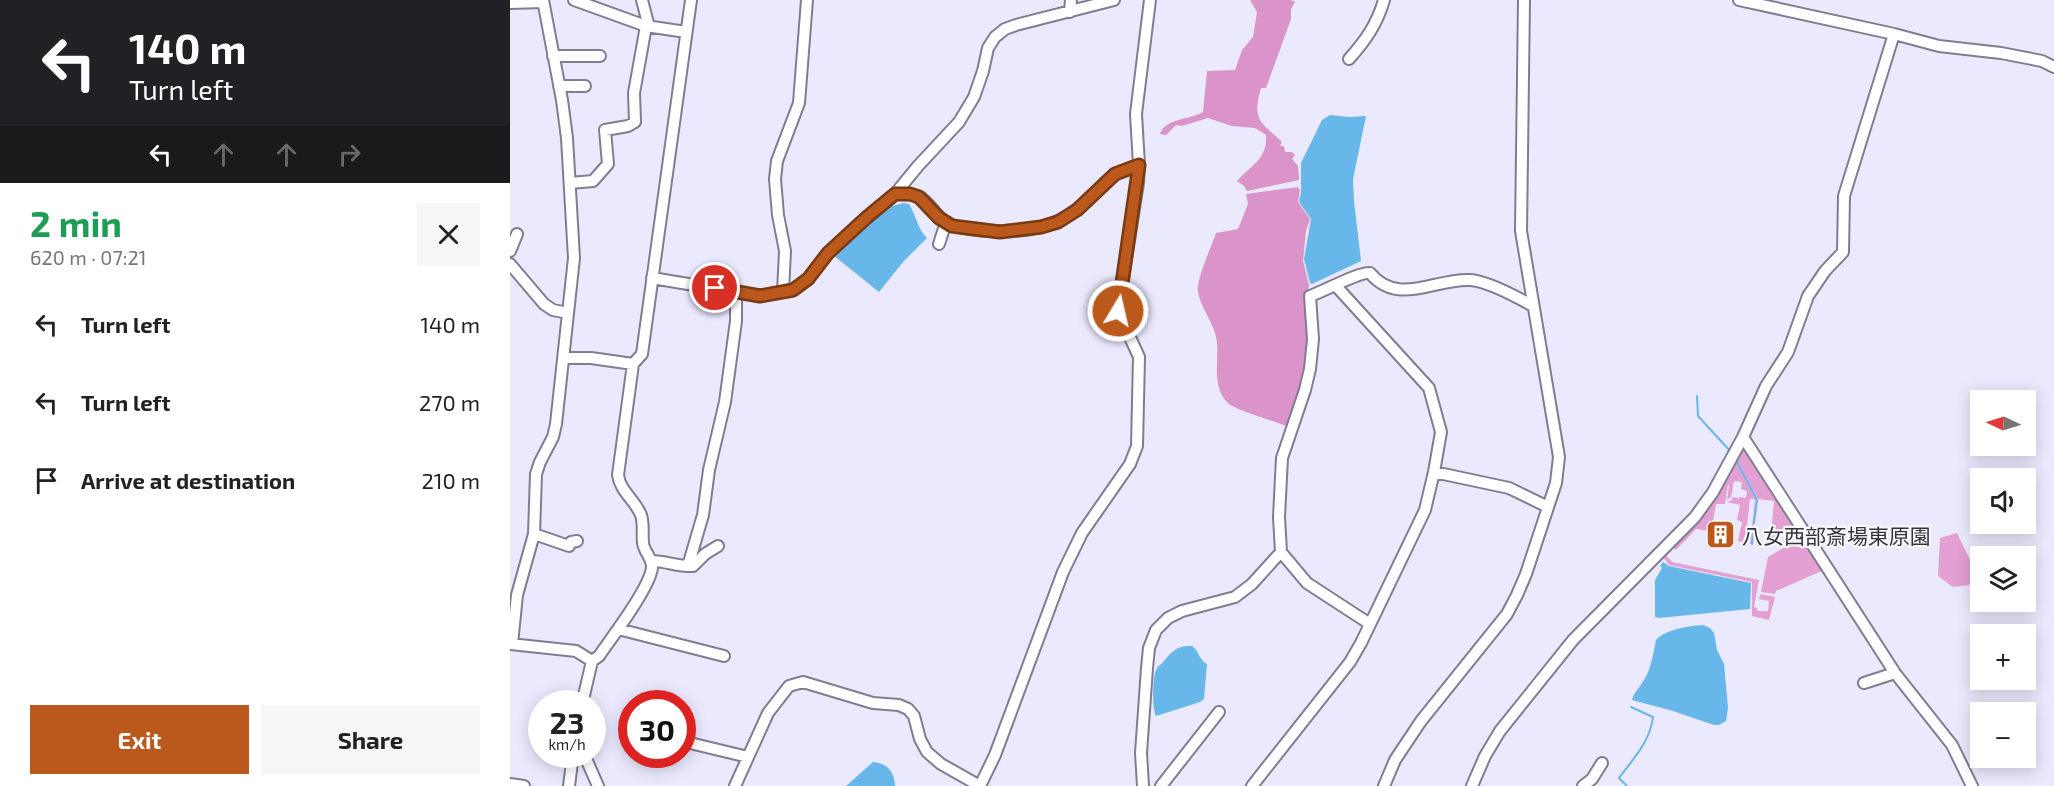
<!DOCTYPE html>
<html lang="en">
<head>
<meta charset="utf-8">
<style>
  :root { --surface:#fff; --page:#f6f6f6; --text:#222; --muted:#767676; --accent:#ba591b }
  body { margin:0; font-family:"Exo 2","Noto Sans JP",sans-serif; background:var(--page); color:var(--text); height:100vh; display:flex; flex-direction:column; font-size:22px; white-space:nowrap }
  * { box-sizing:border-box; margin:0 }
  p { font-size:20px; color:var(--muted) }
  .icon { flex:none; width:33px; height:33px; fill:none; stroke:currentColor; stroke-width:2; stroke-linecap:round; stroke-linejoin:round }
  .map { position:relative; flex:1; overflow:hidden }
  .sheet { display:flex; flex-direction:column; background:var(--surface); width:510px }
  .sheet>* { flex:none }
  .banner { background:#202124; color:#fff; overflow:hidden }
  .needle { width:39px; rotate:274deg }
  .fabs { position:absolute; left:1460px; top:390px; display:grid; gap:12px }
  .fabs a { display:grid; place-items:center; width:66px; height:66px; border-radius:0px; background:var(--surface); box-shadow:0 3px 15px #0003; font-size:30px }
  .speed { position:absolute; left:18px; top:690px; display:flex; gap:12px; font-size:30px; font-weight:700; text-align:center }
  .speed>* { display:grid; place-content:center; width:78px; height:78px; border-radius:50%; background:var(--surface); box-shadow:0 3px 15px #0003; line-height:1 }
  .speed small { font-size:15px; font-weight:400 }
  .speed .limit { border:9px solid #d22; background:#fff; color:#111 }
  .pin { position:absolute; display:grid; place-items:center; width:51px; height:51px; color:#fff; margin:-26px; border:3px solid #fff; border-radius:50%; box-shadow:0 2px 6px #0007 }
  .me { position:absolute; width:66px; margin:-33px; rotate:9deg; stroke-linejoin:round; filter:drop-shadow(0 0 4px #0008) }
  .turn { display:flex; align-items:center; gap:21px; height:126px; padding:0 30px; font-size:27px }
  .turn .icon { width:78px; height:78px; stroke-width:2.5 }
  .turn b { display:block; font-size:42px; line-height:51px }
  .lanes { display:flex; align-items:center; height:57px; padding:0 30px; background:#0003; justify-content:center; gap:30px; direction:ltr }
  .lanes .off { opacity:.35 }
  .round { display:grid; place-items:center; flex:none; width:63px; height:63px; border-radius:0px; background:var(--page) }
  .summary { display:flex; align-items:center; justify-content:space-between; height:102px; padding:0 30px }
  h1 { font-size:36px; font-weight:700; line-height:45px; color:#1e9e55 }
  .button { display:flex; gap:12px; margin-top:auto; padding:12px 30px }
  .button a { flex:1; height:69px; border-radius:0px; background:var(--accent); color:#fff; font-size:24px; font-weight:700; line-height:69px; text-align:center }
  .button a+a { background:var(--page); color:var(--text) }
  ul { padding:0; list-style:none }
  li { display:flex; align-items:center; gap:18px; height:78px; padding:0 30px }
  li div { flex:1 }
  li b { display:block; font-size:22px }
  li em { font-style:normal }
  main { display:flex; flex:1; min-height:0 }
  .map>svg:first-child { display:block }
</style>
</head>
<body>
<main>
<section class="sheet">
<div class="banner">
<div class="turn"><svg class="icon" aria-label="left" viewBox="0 0 24 24"><path d="M17 20v-9H6M10 6l-5 5 5 5"/></svg><div><b>140 m</b>Turn left</div></div>
<div class="lanes"><svg class="icon" aria-label="left" viewBox="0 0 24 24"><path d="M17 20v-9H6M10 6l-5 5 5 5"/></svg><svg class="icon off" aria-label="ahead" viewBox="0 0 24 24"><path d="M12 20V5M6 11l6-6 6 6"/></svg><svg class="icon off" aria-label="ahead" viewBox="0 0 24 24"><path d="M12 20V5M6 11l6-6 6 6"/></svg><svg class="icon off" aria-label="right" viewBox="0 0 24 24"><path d="M7 20v-9h11M14 6l5 5-5 5"/></svg></div>
</div>
<div class="summary"><div><h1>2 min</h1><p>620 m · 07:21</p></div><a class="round"><svg class="icon" aria-label="close" viewBox="0 0 24 24"><path d="M6 6l12 12M18 6L6 18"/></svg></a></div>
<ul>
<li><svg class="icon" aria-label="left" viewBox="0 0 24 24"><path d="M17 20v-9H6M10 6l-5 5 5 5"/></svg><div><b>Turn left</b></div><em>140 m</em></li>
<li><svg class="icon" aria-label="left" viewBox="0 0 24 24"><path d="M17 20v-9H6M10 6l-5 5 5 5"/></svg><div><b>Turn left</b></div><em>270 m</em></li>
<li><svg class="icon" aria-label="arrive" viewBox="0 0 24 24"><path d="M6 21V4h12l-3 4 3 4H6"/></svg><div><b>Arrive at destination</b></div><em>210 m</em></li>
</ul>
<div class="button"><a>Exit</a><a>Share</a></div>
</section>
<div class="map">
<svg width="1544" height="786" viewBox="0 0 1544 786">
  <rect width="100%" height="100%" fill="#eae9fe"/>
  <!-- green -->
  <path fill="#e49fd3" d="M 1234,445 L 1284,525 L 1257,542 L 1255,540 L 1261,535 L 1264,501 L 1248,499 L 1225,457 Z
    M 1224,459 L 1246,498 L 1242,544 L 1240,544 L 1245,499 L 1240,499 L 1235,543 L 1228,541 L 1232,522 L 1227,520 L 1230,505 L 1217,502 L 1222,500 L 1222,497 L 1228,498 L 1228,501 L 1229,497 L 1236,498 L 1237,491 L 1231,489 L 1232,482 L 1224,481 L 1221,497 L 1217,500 L 1219,486 L 1218,485 L 1215,504 L 1206,504 L 1203,521 L 1202,521 L 1199,531 L 1186,529 L 1166,550 L 1161,545 Z
    M 1447,533 L 1463,566 L 1464,579 L 1459,585 L 1443,587 L 1428,576 L 1430,538 Z
    M 1292,537 L 1314,570 L 1266,591 L 1265,594 L 1251,592 L 1258,557 Z
    M 1153,552 L 1162,562 L 1249,580 L 1244,607 L 1247,608 L 1247,611 L 1258,611 L 1259,601 L 1249,599 L 1250,594 L 1265,597 L 1259,620 L 1242,616 L 1242,582 L 1159,565 L 1151,554 Z"/>
  <!-- forest -->
  <path fill="#da94c9" d="M 740,0 L 781,0 L 785,2 L 781,9 L 781,19 L 756,88 L 751,88 C 742,121 750,121 772,142 L 770,146 L 774,146 L 775,152 L 782,152 L 785,155 L 782,159 L 788,166 L 789,180 L 737,191 L 734,186 L 727,181 C 741,165 758,159 756,135 L 745,128 L 722,126 L 698,118 L 672,126 L 666,125 L 656,135 L 650,134 C 655,118 680,120 693,112 L 697,71 L 725,70 L 732,50 L 743,37 L 747,12 Z
    M 788,187 L 790,190 L 788,202 L 800,219 L 796,231 L 793,261 L 799,285 L 797,295 L 801,338 L 796,369 L 779,427 C 769,423 724,409 719,404 C 701,388 709,362 707,342 C 705,322 686,303 688,286 C 690,271 701,248 706,233 L 728,229 L 738,204 L 736,194 Z"/>
  <!-- water -->
  <path fill="#68b7eb" d="M 820,115 L 839,117 L 856,116 L 843,179 L 844,201 L 851,261 L 802,284 L 800,283 L 794,259 L 801,219 L 789,202 L 791,193 L 791,163 L 812,120 Z
    M 394,203 L 399,204 C 406,215 408,230 417,238 L 393,262 L 369,292 L 323,255 L 367,216 L 382,206 Z
    M 1153,562 L 1159,566 L 1241,583 L 1240,609 L 1149,618 L 1145,617 L 1145,580 L 1152,568 L 1150,566 Z
    M 1193,625 L 1200,628 L 1204,633 L 1207,650 L 1214,664 L 1218,708 L 1216,721 L 1209,725 L 1204,725 L 1163,711 L 1122,700 C 1124,692 1128,690 1132,683 C 1141,671 1143,654 1146,640 C 1156,629 1179,626 1193,625 Z
    M 682,646 C 689,651 689,660 697,664 L 694,699 L 690,702 L 646,716 C 642,709 642,676 647,668 C 649,665 652,664 654,661 C 662,651 668,645 682,646 Z
    M 363,762 C 377,763 385,772 385,786 L 336,786 Z"/>
  <g fill="none" stroke-linecap="round" stroke-linejoin="round">
    <!-- stream -->
    <path stroke="#68b7eb" stroke-width="2" d="M 1187,396 L 1188,416 L 1221,452
      M 1226,460 L 1247,500 L 1244,523
      M 1242,544 L 1244,529
      M 1117,786 L 1109,778 C 1123,759 1140,742 1143,717 L 1121,707"/>
    <defs>
      <path id="minor" d="M 64,0 L 136,26 L 176,32
        M 132,0 L 139,27
        M 1229,0 L 1384,34 L 1429,46 L 1491,53 L 1532,61 L 1544,67
        M 0,3 L 33,2
        M 560,12 L 561,0
        M 43,56 L 90,56
        M 839,59 C 856,40 867,24 874,0
        M 49,86 L 75,86
        M 60,183 L 83,181 L 98,164 L 95,130 L 118,126 L 125,122 L 124,93 L 136,26
        M 385,194 C 393,194 400,193 408,196 C 423,204 428,223 447,227 C 486,234 533,236 566,210 C 580,200 590,186 603,176 C 611,171 621,168 629,165
        M 429,244 L 436,222
        M 0,251 L 7,234
        M 0,264 L 34,304 L 43,310 L 58,313
        M 142,278 L 250,296 L 283,290 L 298,279 L 318,253 L 356,218 L 385,194 L 408,166 L 449,122 L 464,97 L 473,71 L 478,48 L 485,37 L 495,29 L 506,25 L 604,0
        M 273,292 L 275,251 L 268,215 L 265,179 L 267,161 L 289,103 L 297,0
        M 53,358 L 81,358 L 123,364
        M 1233,437 L 1385,673 L 1442,745 L 1462,786
        M 924,472 L 999,488 L 1038,507
        M 24,534 L 59,546 L 61,542 L 67,541
        M 142,561 C 156,561 169,567 183,566 L 195,554 L 208,546
        M 178,566 L 193,515 L 199,470 L 215,402 L 226,321 L 226,291
        M 860,624 L 797,583 L 771,552 L 769,517 L 772,458 L 795,390 L 800,369 L 803,339 L 800,296 C 812,292 851,271 860,273 C 888,307 925,278 960,280 C 978,281 1007,297 1023,306
        M 108,629 L 214,656
        M 0,644 L 66,651 L 82,661
        M 2,644 L 7,595 L 24,534 L 26,474 L 30,462 L 43,437 L 46,424 L 64,258 L 57,138 L 52,100 L 33,0
        M 1354,683 L 1385,673
        M 72,704 L 82,661 L 89,656 C 102,637 139,589 142,568 C 143,559 134,552 133,543 C 132,533 134,524 131,515 C 125,500 110,491 108,475 L 123,364 L 132,354 L 181,0
        M 184,744 L 238,757
        M 74,754 L 88,786
        M 0,784 L 14,786
        M 59,786 L 63,754
        M 225,786 L 258,713 L 279,686 L 293,682 L 363,703 L 389,705 L 398,709 L 404,716 L 410,739 L 417,752 L 431,764 L 470,786
        M 470,786 L 485,755 L 553,572 L 572,533 L 620,464 L 627,446 L 629,357 L 608,311 L 628,183 L 629,165 L 626,114 L 640,0
        M 633,786 L 631,753 L 637,668 L 639,648 L 646,630 L 658,618 L 672,611 L 725,597 L 742,584 L 771,552
        M 651,786 L 709,712
        M 742,786 L 840,662 L 851,643 L 915,510 L 924,472 L 931,432 L 919,388 L 826,286
        M 874,786 L 885,760 L 911,721 L 997,614 L 1007,595 L 1016,574 L 1046,483 L 1049,457 L 1011,231 L 1014,0
        M 962,786 L 975,756 L 990,731 L 1063,640 L 1185,517 L 1203,492 L 1233,437 L 1256,386 L 1278,352 L 1298,296 L 1315,271 L 1333,252 L 1334,196 L 1384,34
        M 1073,786 L 1082,779 L 1092,763"/>
    </defs>
    <!-- minor casing -->
    <use href="#minor" stroke="#7f7e91" stroke-width="14"/>
    <!-- minor -->
    <use href="#minor" stroke="#fff" stroke-width="10"/>
  </g>
  <g fill="none" stroke-linecap="round" stroke-linejoin="round">
    <defs>
      <path id="route" d="M 205,288 L 250,296 L 283,290 L 298,279 L 318,253 L 356,218 L 385,194 L 400,194 L 409,197 L 429,218 L 442,226 L 490,232 L 531,227 L 548,222 L 567,210 L 605,174 L 629,165 L 608,311"/>
    </defs>
    <!-- route casing -->
    <use href="#route" stroke="#793a12" stroke-width="15"/>
    <!-- route -->
    <use href="#route" stroke="#ba591b" stroke-width="10"/>
  </g>
  <!-- icons -->
  <defs>
    <symbol id="building-square" viewBox="-11 -11 22 22"><rect x="-9" y="-9" width="18" height="18" rx="4" fill="#ba591b" stroke="#f8f8fc"/><path d="M-4-6H4V6H1V3H-1V6H-4ZM-2.5-4.3h1.7v1.8h-1.7ZM.8-4.3h1.7v1.8H.8ZM-2.5-1h1.7V.8h-1.7ZM.8-1h1.7V.8H.8Z" fill="#fff"/></symbol>
  </defs>
  <g fill-rule="evenodd">
    <use href="#building-square" x="1194" y="518" width="33" height="33"/>
  </g>
  <g text-anchor="middle" dominant-baseline="central" stroke-width="4.5" stroke-linejoin="round" paint-order="stroke">
    <!-- poi labels -->
    <g font-size="21" fill="#34343c" stroke="#f8f8fc" text-anchor="start">
      <text x="1232" y="535">八女西部斎場東原園</text>
    </g>
  </g>
</svg>
<div class="fabs">
<a><svg class="needle" viewBox="-14 -14 28 28"><path d="M0-13l5 13h-10z" fill="#e53935"/><path d="M0 13l5-13h-10z" fill="#767676"/></svg></a>
<a><svg class="icon" aria-label="sound" viewBox="0 0 24 24"><path d="M4 9h4l5-4v14l-5-4H4zM17 9q2 3 0 6"/></svg></a>
<a><svg class="icon" aria-label="layers" viewBox="0 0 24 24"><path d="M12 4l9 5-9 5-9-5zM3 14l9 5 9-5"/></svg></a>
<a>+</a>
<a>−</a>
</div>
<div class="speed"><div>23<small>km/h</small></div><div class="limit">30</div></div>
<div class="pin" style="left:205px;top:288px;background:#d93025"><svg class="icon" aria-label="arrive" viewBox="0 0 24 24"><path d="M6 21V4h12l-3 4 3 4H6"/></svg></div>
<svg class="me" style="left:608px;top:311px" viewBox="-20 -20 40 40"><circle r="17" fill="#ba591b" stroke="#fff" stroke-width="3"/><path d="M0-11L8 9 0 5-8 9z" fill="#fff"/></svg>
</div>
</main>
</body>
</html>
